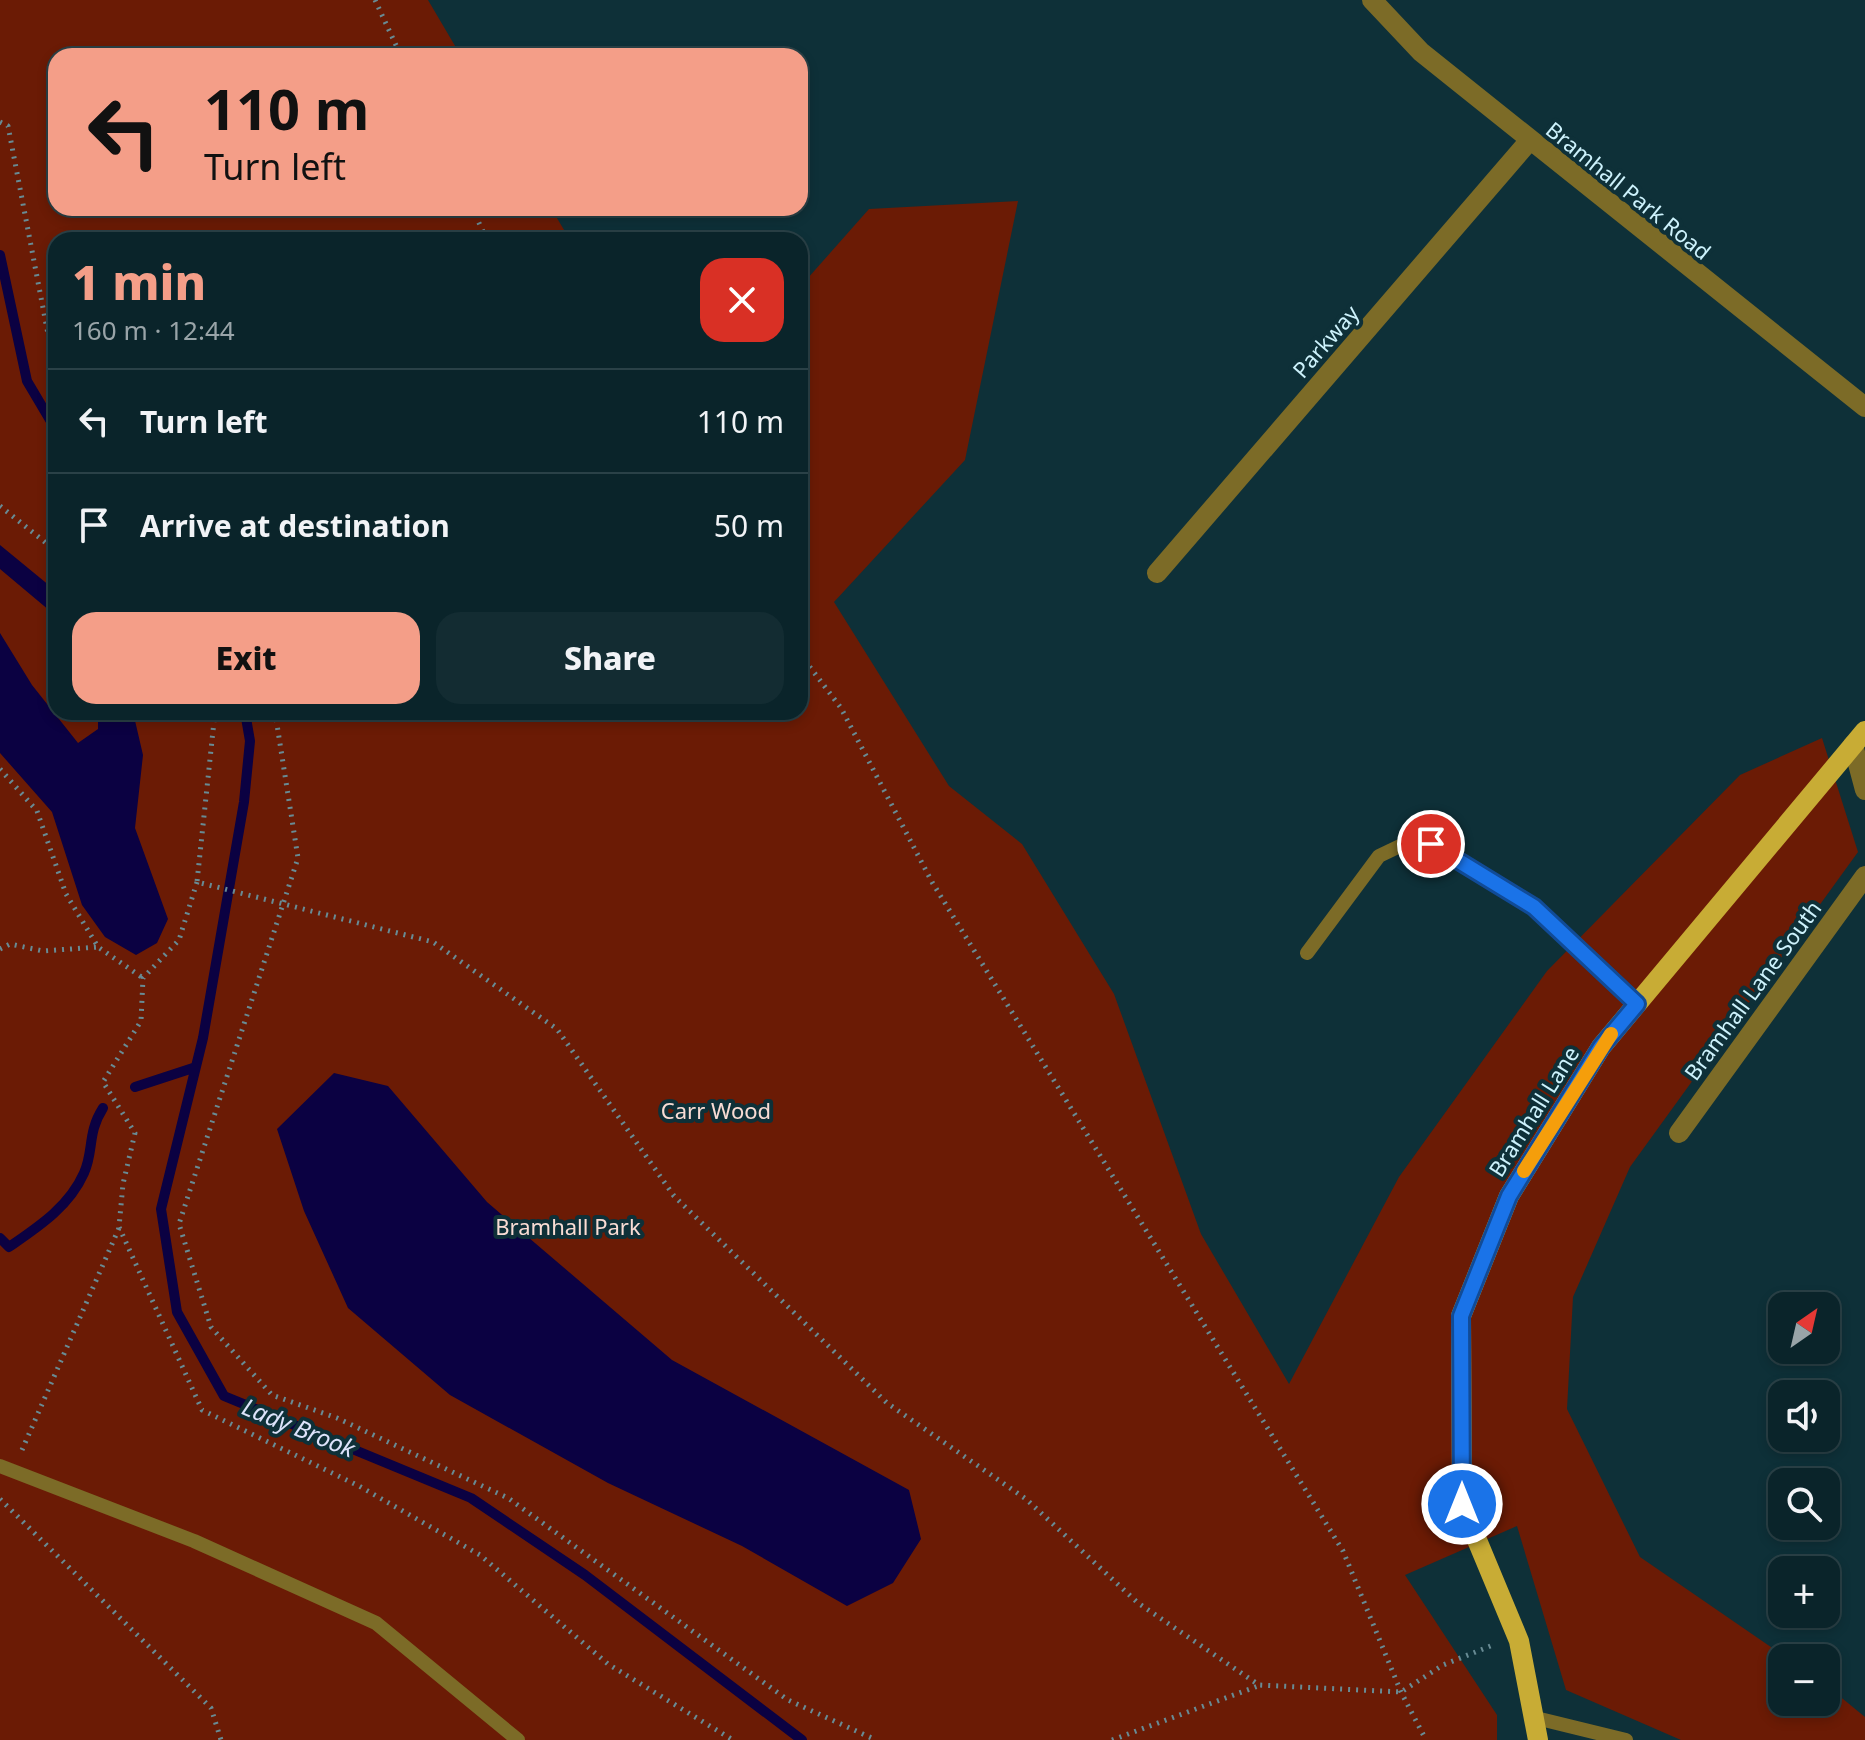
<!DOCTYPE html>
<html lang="en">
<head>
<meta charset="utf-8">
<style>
  :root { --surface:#0a242a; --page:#132c32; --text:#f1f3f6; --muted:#99a4a8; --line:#2a4147; --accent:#f49e88 }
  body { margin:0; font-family:"Noto Sans",sans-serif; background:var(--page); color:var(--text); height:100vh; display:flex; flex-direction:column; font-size:30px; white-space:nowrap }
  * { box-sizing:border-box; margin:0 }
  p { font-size:26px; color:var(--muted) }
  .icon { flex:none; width:44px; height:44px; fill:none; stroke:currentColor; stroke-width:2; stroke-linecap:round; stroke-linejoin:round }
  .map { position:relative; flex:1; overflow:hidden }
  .panel { position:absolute; left:48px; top:232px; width:760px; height:488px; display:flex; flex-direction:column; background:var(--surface); border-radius:24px; box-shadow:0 4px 12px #0003,0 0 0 2px var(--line) }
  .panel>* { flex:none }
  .banner { position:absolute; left:48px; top:48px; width:760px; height:168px; border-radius:24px; box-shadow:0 4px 12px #0003,0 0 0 2px var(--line); background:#f49e88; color:#111; overflow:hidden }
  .needle { width:52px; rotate:34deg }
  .tools { position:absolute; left:1768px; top:1292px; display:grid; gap:16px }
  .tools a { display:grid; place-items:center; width:72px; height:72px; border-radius:16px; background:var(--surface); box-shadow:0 4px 12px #0003,0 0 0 2px var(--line); font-size:40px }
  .pin { position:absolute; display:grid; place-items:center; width:68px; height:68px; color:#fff; margin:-34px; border:4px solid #fff; border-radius:50%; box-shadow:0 2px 8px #0007 }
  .me { position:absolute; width:88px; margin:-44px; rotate:0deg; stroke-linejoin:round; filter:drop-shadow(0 0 6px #0008) }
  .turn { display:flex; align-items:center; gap:28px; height:168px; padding:0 24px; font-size:36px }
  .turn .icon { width:104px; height:104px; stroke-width:2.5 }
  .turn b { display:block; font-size:56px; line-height:68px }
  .round { display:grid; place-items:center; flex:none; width:84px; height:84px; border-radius:24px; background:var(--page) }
  .overview { display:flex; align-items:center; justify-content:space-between; height:136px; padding:0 24px }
  h1 { font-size:48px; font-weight:800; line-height:60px; color:var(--accent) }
  .cta { display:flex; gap:16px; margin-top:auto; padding:16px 24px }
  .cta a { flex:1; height:92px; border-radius:24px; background:var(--accent); color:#111; font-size:32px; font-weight:800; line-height:92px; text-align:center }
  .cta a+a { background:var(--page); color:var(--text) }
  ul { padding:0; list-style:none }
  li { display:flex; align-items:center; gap:24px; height:104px; padding:0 24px; border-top:2px solid var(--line) }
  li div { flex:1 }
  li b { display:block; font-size:30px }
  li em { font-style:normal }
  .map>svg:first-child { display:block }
</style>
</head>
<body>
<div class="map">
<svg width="1865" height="1740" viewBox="0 0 1865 1740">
  <rect width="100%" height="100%" fill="#0e3038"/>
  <!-- green -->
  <path fill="#6b1b05" d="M 0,0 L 428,0 L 461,56 L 56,56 L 56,208 L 551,208 L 570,240 L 56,240 L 56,712 L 800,712 L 800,287 L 869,209 L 1018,201 L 965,460 L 834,602 L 949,786 L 1022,844 L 1114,994 L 1201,1234 L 1289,1384 L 1399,1177 L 1547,971 L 1740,775 L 1822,738 L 1858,852 L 1630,1167 L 1573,1297 L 1567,1409 L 1640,1557 L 1787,1658 L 1782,1658 L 1782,1702 L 1826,1702 L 1826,1685 L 1865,1717 L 1865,1740 L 1681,1740 L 1566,1690 L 1517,1526 L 1405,1575 L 1497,1715 L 1497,1740 L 0,1740 Z"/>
  <!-- water -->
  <path fill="#0b0142" d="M 0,545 L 56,591 L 56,616 L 0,569 Z
    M 0,633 L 32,685 L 78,743 L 98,729 L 98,712 L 133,712 L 143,755 L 135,828 L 168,919 L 157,943 L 136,955 L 105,937 L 82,905 L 52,812 L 0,753 Z
    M 334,1073 L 388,1086 L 487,1202 L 672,1360 L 909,1490 L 921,1539 L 893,1583 L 847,1606 L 742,1546 L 608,1483 L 450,1395 L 348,1308 L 304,1211 L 277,1129 Z"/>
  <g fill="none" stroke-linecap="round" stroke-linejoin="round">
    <!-- stream -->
    <path stroke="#0b0142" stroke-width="10" d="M 0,255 L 27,381 L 56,430
      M 245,712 L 250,741 L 244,802 L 203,1038 L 161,1209 L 177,1312 L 224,1396 L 471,1498 L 585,1575 L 802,1740
      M 135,1087 L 193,1068
      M 0,1238 L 9,1247 C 38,1227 69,1207 84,1173 C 94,1151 87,1133 103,1108"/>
    <!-- path -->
    <path stroke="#688b94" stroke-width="5" stroke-dasharray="2 6" stroke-linecap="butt" d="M 375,0 L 401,56
      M 0,122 L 8,126 L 48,334 L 56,346
      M 472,208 L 487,240
      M 0,506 L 56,551
      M 800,654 L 841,708 L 932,882 L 1343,1551 L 1401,1692 L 1426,1740
      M 215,712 L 197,882 L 433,942 L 557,1029 L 674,1196 L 887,1403 L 1026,1499 L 1138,1603 L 1259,1685 L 1401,1692 L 1443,1665 L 1493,1645
      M 275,712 L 298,858 L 179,1224 L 211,1327 L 272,1395 L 337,1418 L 508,1498 L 788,1700 L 876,1740
      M 0,769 L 37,811 L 66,894 L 98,947 L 143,978
      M 197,882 L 179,940 L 143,978 L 141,1021 L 103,1082 L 135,1133 L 123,1184 L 119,1227 L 202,1410 L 359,1486 L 480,1555 L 608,1664 L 733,1740
      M 0,949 L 10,944 L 43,951 L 98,947
      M 22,1450 L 119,1228
      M 0,1499 L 211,1708 L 221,1740
      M 1112,1740 L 1258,1686"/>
    <!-- lane -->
    <path stroke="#7c6b27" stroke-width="14" d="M 1307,953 L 1379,856 L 1402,845 L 1431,844 L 1534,907 L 1637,1004
      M 0,1466 L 194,1541 L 376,1623 L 518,1740
      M 1536,1718 L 1626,1740"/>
    <!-- street -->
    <path stroke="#7c6b27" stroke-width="20" d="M 1372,0 L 1421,52 L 1865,407
      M 1157,573 L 1530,140
      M 1853,745 L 1865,790
      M 1679,1133 L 1865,876"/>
    <!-- primary -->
    <path stroke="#c8ac35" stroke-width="20" d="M 1538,1740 L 1519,1641 L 1462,1504 L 1461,1316 L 1509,1196 L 1601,1047 L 1865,731"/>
  </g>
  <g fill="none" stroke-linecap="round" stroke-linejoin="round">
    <defs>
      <path id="route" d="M 1431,844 L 1534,907 L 1637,1004 L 1601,1047 L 1509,1196 L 1461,1316 L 1462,1504"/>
    </defs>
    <!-- route casing -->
    <use href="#route" stroke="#114b97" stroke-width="20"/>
    <!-- route -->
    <use href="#route" stroke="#1a73e8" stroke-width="14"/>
    <!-- slow -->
    <path stroke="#f59e0b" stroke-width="14" d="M 1524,1171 L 1611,1034"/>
  </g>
  <g text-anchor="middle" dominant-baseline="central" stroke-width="8" stroke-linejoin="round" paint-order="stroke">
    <!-- street labels -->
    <g font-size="22" fill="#cdf2fc" stroke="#0e3038">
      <text transform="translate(1629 190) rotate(39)">Bramhall Park Road</text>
      <text transform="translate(1325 341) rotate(-49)">Parkway</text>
      <text transform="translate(1752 990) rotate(-54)">Bramhall Lane South</text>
      <text transform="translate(1533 1111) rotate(-58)">Bramhall Lane</text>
    </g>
    <!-- park labels -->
    <g font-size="22" fill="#f9dcd4" stroke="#0e3038">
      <text x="716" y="1110">Carr Wood</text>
      <text x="568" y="1226">Bramhall Park</text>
    </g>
    <!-- water labels -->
    <g font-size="24" font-style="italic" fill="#dde3fb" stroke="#0e3038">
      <text transform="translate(299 1427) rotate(22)">Lady Brook</text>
    </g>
  </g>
</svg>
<div class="tools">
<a><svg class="needle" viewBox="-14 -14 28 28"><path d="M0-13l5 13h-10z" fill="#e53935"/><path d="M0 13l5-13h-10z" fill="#99a4a8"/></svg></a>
<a><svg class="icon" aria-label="sound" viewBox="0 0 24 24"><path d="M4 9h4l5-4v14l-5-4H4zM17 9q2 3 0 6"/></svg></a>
<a><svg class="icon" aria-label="search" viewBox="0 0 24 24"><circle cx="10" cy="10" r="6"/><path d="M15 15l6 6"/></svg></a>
<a>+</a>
<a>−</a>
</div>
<div class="pin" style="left:1431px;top:844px;background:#d93025"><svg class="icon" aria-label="arrive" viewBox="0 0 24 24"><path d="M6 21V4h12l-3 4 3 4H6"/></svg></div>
<svg class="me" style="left:1462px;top:1504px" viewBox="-20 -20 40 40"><circle r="17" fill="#1a73e8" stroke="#fff" stroke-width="3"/><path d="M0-11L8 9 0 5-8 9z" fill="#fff"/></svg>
<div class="banner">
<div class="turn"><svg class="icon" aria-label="left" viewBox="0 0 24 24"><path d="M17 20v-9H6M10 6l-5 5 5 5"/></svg><div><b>110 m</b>Turn left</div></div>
</div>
<section class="panel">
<div class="overview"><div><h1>1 min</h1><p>160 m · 12:44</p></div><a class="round" style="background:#d93025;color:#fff"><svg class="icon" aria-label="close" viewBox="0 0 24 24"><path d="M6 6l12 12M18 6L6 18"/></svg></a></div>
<ul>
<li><svg class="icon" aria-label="left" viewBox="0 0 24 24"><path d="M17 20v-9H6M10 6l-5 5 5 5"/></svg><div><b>Turn left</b></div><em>110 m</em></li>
<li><svg class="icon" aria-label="arrive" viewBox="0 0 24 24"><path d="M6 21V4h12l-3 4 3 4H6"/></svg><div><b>Arrive at destination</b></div><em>50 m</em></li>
</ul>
<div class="cta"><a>Exit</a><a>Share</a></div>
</section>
</div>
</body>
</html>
